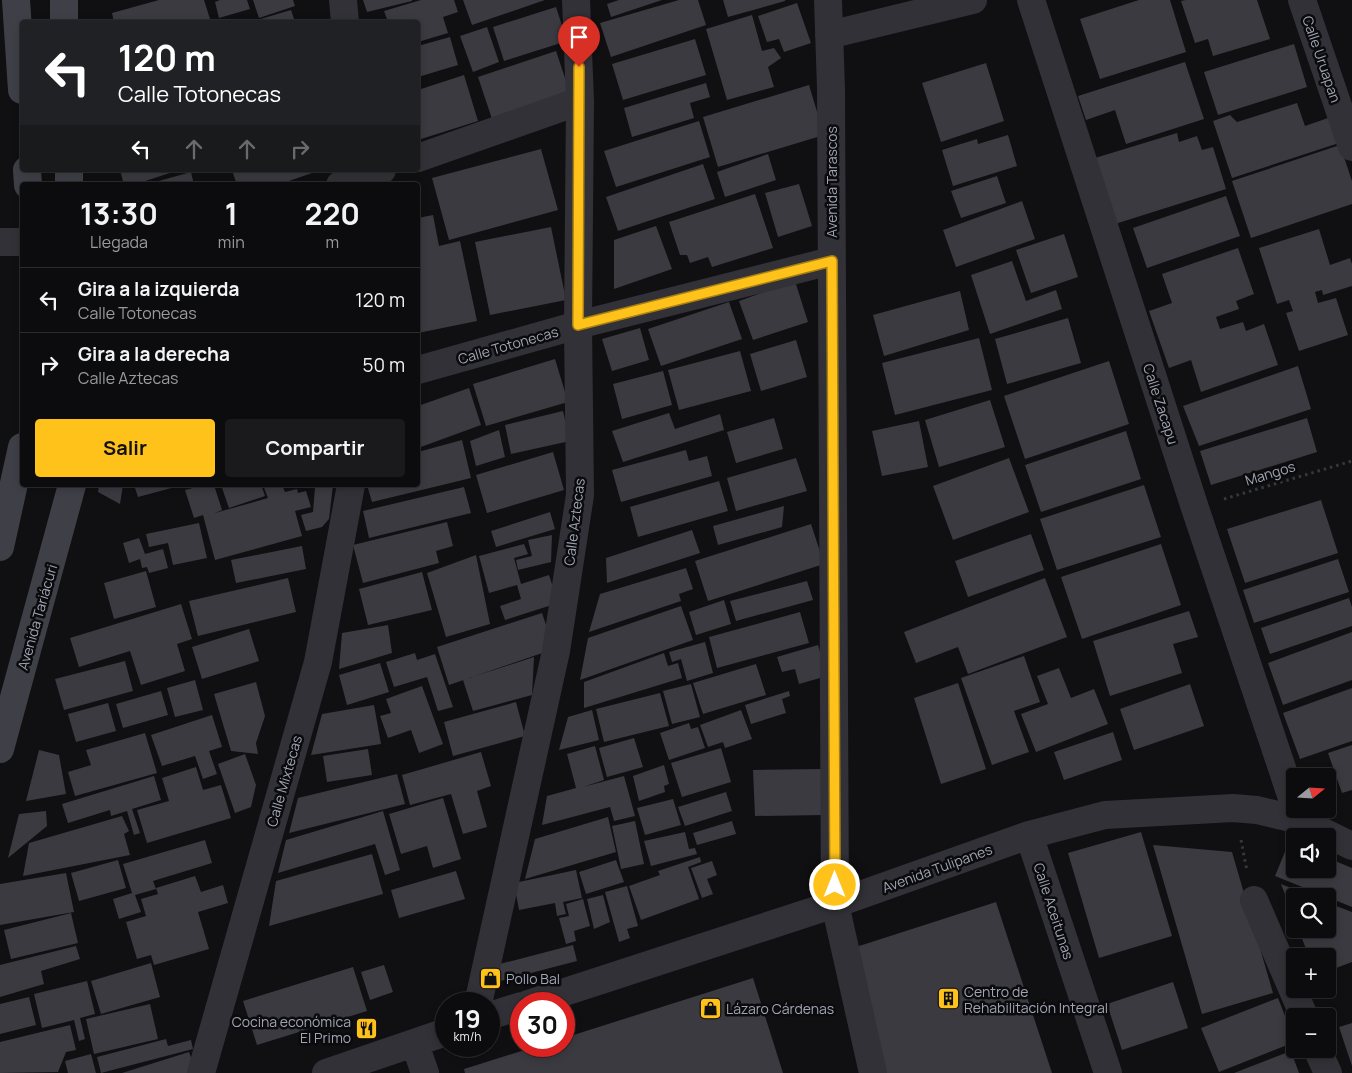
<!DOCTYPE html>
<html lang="es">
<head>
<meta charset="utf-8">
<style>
  :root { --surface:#0c0c0e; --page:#1a1a1c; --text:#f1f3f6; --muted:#9a9b9e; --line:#2c2c2e; --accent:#ffc21b }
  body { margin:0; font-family:Manrope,sans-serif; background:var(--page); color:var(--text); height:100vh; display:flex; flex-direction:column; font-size:19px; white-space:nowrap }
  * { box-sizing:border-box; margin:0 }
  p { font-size:16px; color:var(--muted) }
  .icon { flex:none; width:28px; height:28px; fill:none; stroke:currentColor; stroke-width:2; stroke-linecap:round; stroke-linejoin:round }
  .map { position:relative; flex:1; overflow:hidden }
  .panel { position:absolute; left:20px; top:182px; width:400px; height:305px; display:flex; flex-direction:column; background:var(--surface); border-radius:5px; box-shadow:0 2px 8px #0003,0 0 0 1px var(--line) }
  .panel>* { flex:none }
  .banner { position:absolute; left:20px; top:20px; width:400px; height:152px; border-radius:5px; box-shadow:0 2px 8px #0003,0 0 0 1px var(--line); background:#202124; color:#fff; overflow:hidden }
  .needle { width:32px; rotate:72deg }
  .controls { position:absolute; left:1286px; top:768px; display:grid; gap:10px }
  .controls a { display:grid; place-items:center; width:50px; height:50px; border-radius:5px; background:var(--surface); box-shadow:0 2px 8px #0003,0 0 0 1px var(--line); font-size:25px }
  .speed { position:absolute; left:435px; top:992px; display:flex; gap:10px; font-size:25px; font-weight:700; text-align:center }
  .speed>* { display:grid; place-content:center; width:65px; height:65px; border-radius:50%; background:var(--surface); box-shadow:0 2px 8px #0003,0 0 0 1px var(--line); line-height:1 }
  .speed small { font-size:12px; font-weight:400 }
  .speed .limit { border:8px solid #d22; background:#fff; color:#111 }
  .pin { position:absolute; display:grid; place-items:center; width:42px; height:42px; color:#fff; margin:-51px -21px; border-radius:50% 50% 50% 0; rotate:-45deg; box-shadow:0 0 5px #0007 }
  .pin .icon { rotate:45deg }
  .me { position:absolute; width:55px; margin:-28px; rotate:0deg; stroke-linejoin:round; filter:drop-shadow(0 0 4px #0008) }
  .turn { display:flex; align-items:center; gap:18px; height:105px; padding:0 15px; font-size:22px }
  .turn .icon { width:65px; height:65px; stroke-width:2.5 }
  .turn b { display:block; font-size:35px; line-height:42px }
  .lanes { display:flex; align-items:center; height:48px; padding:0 15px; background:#0003; justify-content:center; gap:25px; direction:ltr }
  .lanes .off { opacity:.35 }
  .eta { display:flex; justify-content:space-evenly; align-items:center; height:85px; text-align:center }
  .eta b { font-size:30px; font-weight:700; line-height:35px }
  .cta { display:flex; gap:10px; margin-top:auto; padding:10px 15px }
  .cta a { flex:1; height:58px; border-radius:5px; background:var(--accent); color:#111; font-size:20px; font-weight:700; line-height:58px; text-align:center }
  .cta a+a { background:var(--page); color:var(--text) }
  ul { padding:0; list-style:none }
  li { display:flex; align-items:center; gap:15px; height:65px; padding:0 15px; border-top:1px solid var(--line) }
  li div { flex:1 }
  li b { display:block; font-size:19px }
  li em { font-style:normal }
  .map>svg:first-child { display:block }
</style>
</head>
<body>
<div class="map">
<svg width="1352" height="1073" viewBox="0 0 1352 1073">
  <rect width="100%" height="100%" fill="#101012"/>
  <!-- building -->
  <path fill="#3a3a40" d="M 159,0 L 204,0 L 211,22 L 114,22 L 112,13 Z
    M 220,0 L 247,0 L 250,9 L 219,18 L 215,2 Z
    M 253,0 L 293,0 L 295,6 L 259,18 Z
    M 363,0 L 412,0 L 412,1 L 367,12 Z
    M 421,0 L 454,0 L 458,12 L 443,17 L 448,33 L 418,42 L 418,22 L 388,22 L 384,11 Z
    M 463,0 L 545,0 L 472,25 Z
    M 619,0 L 662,0 L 611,17 L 607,4 Z
    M 679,0 L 698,0 L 706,25 L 611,57 L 600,23 Z
    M 723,0 L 785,0 L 785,1 L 728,17 Z
    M 1139,0 L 1170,0 L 1186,52 L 1100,79 L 1080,19 Z
    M 1186,0 L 1257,0 L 1270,39 L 1213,56 L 1208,39 L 1195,43 L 1181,1 Z
    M 797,3 L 811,43 L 784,52 L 779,39 L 767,42 L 758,16 Z
    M 556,7 L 567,41 L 504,61 L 493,27 Z
    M 291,10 L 295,22 L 251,22 Z
    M 752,15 L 762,51 L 774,48 L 781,58 L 768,67 L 774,87 L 727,100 L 706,29 Z
    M 487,27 L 499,62 L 473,72 L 460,36 Z
    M 450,37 L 458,65 L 418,77 L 418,46 Z
    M 695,39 L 706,75 L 623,100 L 612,64 Z
    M 1294,44 L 1307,87 L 1218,115 L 1204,72 Z
    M 556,51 L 570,93 L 492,119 L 478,77 Z
    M 1185,62 L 1204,119 L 1126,144 L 1115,110 L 1086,120 L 1078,96 Z
    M 986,63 L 1004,121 L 941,142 L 922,83 Z
    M 464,75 L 478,121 L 418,140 L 418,90 Z
    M 706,83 L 710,97 L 690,103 L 694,118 L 632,137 L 624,108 Z
    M 809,85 L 824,135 L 718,167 L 703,117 Z
    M 1297,103 L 1305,126 L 1331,117 L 1339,143 L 1232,178 L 1213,121 L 1230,115 L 1237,122 Z
    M 699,121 L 710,157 L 616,187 L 604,151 Z
    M 1177,133 L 1179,142 L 1197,136 L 1202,150 L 1213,147 L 1226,189 L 1115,224 L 1095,158 Z
    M 1008,135 L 1017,166 L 953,186 L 942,150 L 977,139 L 978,144 Z
    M 1340,145 L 1352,181 L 1352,204 L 1251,238 L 1232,181 Z
    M 541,149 L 558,210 L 449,240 L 432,178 Z
    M 768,154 L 776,180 L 725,197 L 717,172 Z
    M 703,164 L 715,199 L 618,231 L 606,197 Z
    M 120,170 L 179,170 L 133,185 L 124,185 Z
    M 232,170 L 321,170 L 277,185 L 237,185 Z
    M 191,172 L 194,185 L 148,185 L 148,184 Z
    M 997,176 L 1006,203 L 961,218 L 951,191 Z
    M 799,184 L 812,226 L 778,237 L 765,193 Z
    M 755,194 L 773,248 L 712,267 L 708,257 L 690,263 L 687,255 L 680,255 L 669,222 Z
    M 1226,196 L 1240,236 L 1147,268 L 1133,228 Z
    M 1022,201 L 1035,239 L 956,267 L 943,230 Z
    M 433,215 L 439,246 L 460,241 L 477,321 L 418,333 L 418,218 Z
    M 656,226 L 672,269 L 614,289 L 614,240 Z
    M 551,227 L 566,300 L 490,315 L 475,242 Z
    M 1319,229 L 1330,265 L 1350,258 L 1352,264 L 1352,286 L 1323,295 L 1322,290 L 1315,292 L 1318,303 L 1336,298 L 1348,335 L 1299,351 L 1286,313 L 1293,311 L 1289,300 L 1277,304 L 1259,248 Z
    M 1064,234 L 1078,277 L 1031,293 L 1016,250 Z
    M 1238,248 L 1254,294 L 1236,301 L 1239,309 L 1216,317 L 1220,329 L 1243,322 L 1246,331 L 1264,324 L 1278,365 L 1201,392 L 1191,360 L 1169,368 L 1149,311 L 1172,303 L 1162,274 Z
    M 1012,261 L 1026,301 L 1056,290 L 1062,309 L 990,334 L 971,275 Z
    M 795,281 L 808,322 L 753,340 L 739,301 Z
    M 960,291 L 969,330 L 884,356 L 873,315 Z
    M 729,302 L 742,339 L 661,366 L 648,329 Z
    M 1068,318 L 1081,363 L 1007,384 L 995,339 Z
    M 640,328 L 649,360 L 612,371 L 602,339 Z
    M 979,338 L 992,390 L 895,415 L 882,363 Z
    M 796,340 L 807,377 L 761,391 L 750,354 Z
    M 740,351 L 751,391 L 679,410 L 668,370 Z
    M 555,359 L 568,402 L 486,426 L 473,384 Z
    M 1109,361 L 1129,424 L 1025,459 L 1004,396 Z
    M 1298,366 L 1311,409 L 1199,446 L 1183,406 Z
    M 663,371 L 672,405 L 622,419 L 613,384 Z
    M 469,388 L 481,425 L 418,448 L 418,406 Z
    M 990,400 L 1005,447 L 939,467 L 925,420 Z
    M 563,411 L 570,441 L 511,454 L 505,425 Z
    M 669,413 L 675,429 L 720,414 L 724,430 L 623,462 L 612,431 Z
    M 774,418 L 783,449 L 736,463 L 727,432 Z
    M 1307,418 L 1317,452 L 1211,485 L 1200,451 Z
    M 919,421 L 928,467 L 882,476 L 872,431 Z
    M 499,430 L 505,457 L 476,466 L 470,441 Z
    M 1126,431 L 1141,479 L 1041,512 L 1025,465 Z
    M 462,440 L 471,478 L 372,502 L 367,485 L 418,485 L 418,452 Z
    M 686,450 L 689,461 L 707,456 L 712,476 L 621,502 L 612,470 Z
    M 553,452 L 564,490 L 487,513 L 476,475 Z
    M 796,458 L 807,491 L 736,511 L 727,478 Z
    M 1009,458 L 1029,512 L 953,540 L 933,486 Z
    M 719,481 L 728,511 L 638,537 L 630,507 Z
    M 99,485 L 123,485 L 120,504 L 98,492 Z
    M 134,485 L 179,485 L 179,486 L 138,497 Z
    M 205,485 L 214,485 L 222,510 L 215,513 L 268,498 L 263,485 L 282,485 L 285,492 L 297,489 L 298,493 L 306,491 L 311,507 L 295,511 L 302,536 L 215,560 L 203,515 L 194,518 L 185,490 Z
    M 221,485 L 261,485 L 265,496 L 229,508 Z
    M 327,485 L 333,485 L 329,519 L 322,527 L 306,531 L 301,515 L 313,512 L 315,488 Z
    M 1144,485 L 1161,537 L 1057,570 L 1040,519 Z
    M 464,487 L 471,513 L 369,538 L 363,511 Z
    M 1321,500 L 1338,553 L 1245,583 L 1227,529 Z
    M 784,506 L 782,527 L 718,545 L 713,526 Z
    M 550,512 L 555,529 L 496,547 L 491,531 Z
    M 447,522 L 453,546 L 436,551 L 439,563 L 363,583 L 353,545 Z
    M 199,523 L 207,558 L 173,565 L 168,543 L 149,547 L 146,534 Z
    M 811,524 L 824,564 L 708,601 L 695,561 Z
    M 692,530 L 700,553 L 607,583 L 606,558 Z
    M 1031,534 L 1044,570 L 968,597 L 955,561 Z
    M 552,535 L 551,562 L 518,570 L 516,560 L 532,556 L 528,540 Z
    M 139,538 L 145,554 L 163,549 L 168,568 L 149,573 L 147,567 L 142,568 L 140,559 L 129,563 L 123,543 Z
    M 524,544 L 528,554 L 514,558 L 521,584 L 549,575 L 558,603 L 505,620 L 500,606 L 521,599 L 517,585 L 489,593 L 479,556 Z
    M 1161,544 L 1181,605 L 1082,639 L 1061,577 Z
    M 302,546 L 306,569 L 236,583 L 231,560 Z
    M 476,555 L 490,624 L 446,637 L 427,573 Z
    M 1338,559 L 1349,592 L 1254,623 L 1243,590 Z
    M 686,568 L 693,589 L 679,594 L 681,601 L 589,632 L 600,594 Z
    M 146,571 L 156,607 L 114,619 L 104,583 Z
    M 422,572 L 432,610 L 368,625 L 359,589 Z
    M 288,578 L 296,612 L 198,636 L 189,601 Z
    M 1045,578 L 1067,637 L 968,674 L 958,647 L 916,663 L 904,632 Z
    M 807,581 L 813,600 L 736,621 L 730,601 Z
    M 1349,598 L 1352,607 L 1352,626 L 1270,654 L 1261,628 Z
    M 724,600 L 731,624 L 696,635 L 689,612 Z
    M 181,604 L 192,639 L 177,644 L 185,671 L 141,685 L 130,651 L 79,667 L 70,638 Z
    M 681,606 L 693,640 L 580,680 L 588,638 Z
    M 1189,611 L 1198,637 L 1173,644 L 1182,673 L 1110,696 L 1093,641 Z
    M 800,612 L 809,643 L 717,668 L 709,637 Z
    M 542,613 L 554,649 L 449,685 L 437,647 Z
    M 388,625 L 392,653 L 339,669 L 342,633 Z
    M 249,629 L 259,661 L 202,679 L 192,647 Z
    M 1352,632 L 1352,680 L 1283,705 L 1268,663 Z
    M 705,642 L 713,673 L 687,681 L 681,659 L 672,662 L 669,652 Z
    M 818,645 L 827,676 L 799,684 L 795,669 L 782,672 L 777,657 Z
    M 415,653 L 417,660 L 435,654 L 453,707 L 438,711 L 427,677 L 394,687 L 386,662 Z
    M 664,653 L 668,666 L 678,663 L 682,678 L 584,708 L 584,682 Z
    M 1024,656 L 1040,702 L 1014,711 L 1029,752 L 992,765 L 961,678 Z
    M 534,657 L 532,695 L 473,711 L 463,680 Z
    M 125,661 L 133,691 L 64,710 L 55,679 Z
    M 380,663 L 389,692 L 347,705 L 339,675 Z
    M 756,664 L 766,695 L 703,714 L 693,683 Z
    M 1059,668 L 1071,698 L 1094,689 L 1108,724 L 1036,752 L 1021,714 L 1048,704 L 1037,676 Z
    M 195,680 L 203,710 L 175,717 L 167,688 Z
    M 256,682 L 265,716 L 256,743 L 258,754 L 231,751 L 214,694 Z
    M 958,683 L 986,769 L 941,784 L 914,698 Z
    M 691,684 L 700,717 L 672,724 L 663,691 Z
    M 1190,684 L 1204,726 L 1134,750 L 1120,709 Z
    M 422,686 L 443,744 L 419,753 L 411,730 L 388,738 L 380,716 L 391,713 L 386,699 Z
    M 1352,688 L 1352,741 L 1300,759 L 1283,713 Z
    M 161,691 L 168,715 L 123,728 L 116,704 Z
    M 789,691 L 790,696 L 782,699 L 786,713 L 751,724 L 745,705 Z
    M 660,693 L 669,726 L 604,742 L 596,709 Z
    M 516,702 L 525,736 L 453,756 L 444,722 Z
    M 108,703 L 116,731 L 76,742 L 68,714 Z
    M 374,705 L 381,744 L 311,755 L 322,714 Z
    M 592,710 L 599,740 L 559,750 L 568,717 Z
    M 741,710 L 752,739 L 725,748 L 723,742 L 708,747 L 700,725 Z
    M 212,715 L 222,747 L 209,751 L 217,774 L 203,779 L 195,756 L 162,766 L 151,735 Z
    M 689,723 L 691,729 L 698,727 L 705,748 L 669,760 L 660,733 Z
    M 1113,732 L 1122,760 L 1064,780 L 1054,752 Z
    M 145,733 L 157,773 L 75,796 L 68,772 L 91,765 L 86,750 Z
    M 634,738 L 643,767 L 607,777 L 599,748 Z
    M 1352,745 L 1352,790 L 1342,793 L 1328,753 Z
    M 595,746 L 604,780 L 583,787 L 624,776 L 635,816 L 614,821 L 610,807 L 542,825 L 547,796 L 576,788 L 567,754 Z
    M 721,748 L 731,782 L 682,797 L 671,763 Z
    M 368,749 L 372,775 L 327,782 L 323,756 Z
    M 39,750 L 59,755 L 66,794 L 26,801 Z
    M 481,752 L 491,786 L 477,791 L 487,827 L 463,834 L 451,794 L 410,805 L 402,775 Z
    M 245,754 L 256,785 L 251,807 L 235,813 L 218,764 Z
    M 664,765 L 669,784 L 664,786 L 665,792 L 639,801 L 633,776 Z
    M 196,767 L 203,790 L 221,785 L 231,818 L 147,843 L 137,810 L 169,801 L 162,778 Z
    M 824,769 L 825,815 L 755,816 L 753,770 Z
    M 397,774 L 405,804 L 289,833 L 298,798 Z
    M 154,776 L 161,800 L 132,809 L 140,833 L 134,835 L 127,811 L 111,816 L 110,810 L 68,823 L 62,804 Z
    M 726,792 L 732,811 L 685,826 L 678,807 Z
    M 443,798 L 461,859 L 433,868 L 427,846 L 401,854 L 389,814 Z
    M 673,799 L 681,825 L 645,835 L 637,808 Z
    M 46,811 L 47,826 L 8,858 L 19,814 Z
    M 383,811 L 400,870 L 385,875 L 375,844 L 278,873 L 286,840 Z
    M 122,816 L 129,831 L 124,834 L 130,855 L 23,876 L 29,843 Z
    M 608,817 L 616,852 L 525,879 L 535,839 Z
    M 635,821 L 644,864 L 621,869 L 612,826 Z
    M 732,821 L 736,834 L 697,845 L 693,833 Z
    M 685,832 L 689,849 L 695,848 L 697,854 L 651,866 L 644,841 Z
    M 1141,832 L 1172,936 L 1099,958 L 1068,853 Z
    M 205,840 L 212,863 L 153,881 L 156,889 L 135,895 L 141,912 L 119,919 L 113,899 L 132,893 L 123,864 Z
    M 1289,842 L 1295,844 L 1295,869 L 1328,869 L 1328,858 L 1352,868 L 1352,907 L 1275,876 Z
    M 1153,845 L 1232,852 L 1273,993 L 1202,1014 Z
    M 372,854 L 383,894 L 269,926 L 276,881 Z
    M 700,857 L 701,862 L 688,867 L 699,899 L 641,920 L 629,886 L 660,875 L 658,871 Z
    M 118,860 L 126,888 L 79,901 L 71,873 Z
    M 616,860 L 624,882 L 586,894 L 579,872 Z
    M 712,861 L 717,875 L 707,879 L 713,894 L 702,898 L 691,868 Z
    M 576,870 L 582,898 L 563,902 L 566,914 L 557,916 L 555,903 L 519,910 L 514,883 Z
    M 456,871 L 465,899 L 399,918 L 391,890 Z
    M 66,873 L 74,912 L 0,925 L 0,884 Z
    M 195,876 L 201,892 L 223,885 L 228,903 L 198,912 L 209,949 L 154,965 L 151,955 L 137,959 L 126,922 L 146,916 L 141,899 L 158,894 L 156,888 Z
    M 1281,884 L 1311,896 L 1295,896 L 1295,920 Z
    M 627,886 L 638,926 L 627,929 L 630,938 L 619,942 L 605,892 Z
    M 603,895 L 610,922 L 594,929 L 587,899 Z
    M 583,899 L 590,926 L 574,931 L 576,941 L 566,944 L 559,918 L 569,916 L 566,904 Z
    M 996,902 L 1052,1073 L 886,1073 L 856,947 Z
    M 1328,903 L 1352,912 L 1352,962 L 1328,971 L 1328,956 L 1309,956 L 1298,929 L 1328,929 Z
    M 71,913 L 78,943 L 11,959 L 4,930 Z
    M 573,945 L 577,961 L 500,981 L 496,965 Z
    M 76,946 L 80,959 L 41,971 L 44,984 L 0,997 L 0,965 Z
    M 151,963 L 160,997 L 101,1014 L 91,981 Z
    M 384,965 L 393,992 L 370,1000 L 361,972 Z
    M 353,967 L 367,1011 L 257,1045 L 243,1001 Z
    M 753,978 L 783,1073 L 465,1073 L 464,1069 L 537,1046 L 564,1046 L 564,1038 Z
    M 87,981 L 95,1014 L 80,1018 L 85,1039 L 79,1041 L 74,1020 L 42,1028 L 34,994 Z
    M 1173,982 L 1188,1028 L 1122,1050 L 1107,1004 Z
    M 29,997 L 36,1025 L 0,1034 L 0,1004 Z
    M 1278,998 L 1295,1042 L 1219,1072 L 1201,1028 Z
    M 150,1004 L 158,1039 L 94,1054 L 86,1019 Z
    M 1352,1023 L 1352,1066 L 1339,1027 Z
    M 70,1025 L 76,1050 L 66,1052 L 58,1072 L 0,1073 L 0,1042 Z
    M 166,1039 L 168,1046 L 191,1040 L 193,1049 L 101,1073 L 97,1057 Z
    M 1291,1051 L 1299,1073 L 1234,1073 Z
    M 189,1052 L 195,1069 L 189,1073 L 122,1073 Z
    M 91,1054 L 96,1073 L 68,1073 L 65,1061 Z"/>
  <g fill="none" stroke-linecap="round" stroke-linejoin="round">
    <!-- path -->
    <path stroke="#37383e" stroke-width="3" stroke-dasharray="2.5 4" stroke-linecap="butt" d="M 1224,499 L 1352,461
      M 1241,840 L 1247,871"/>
    <!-- street -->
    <path stroke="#313137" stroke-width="28" d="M 343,0 L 345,22
      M 828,0 L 831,89 L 835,904 L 873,1073
      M 1031,0 L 1195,508 L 1295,807
      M 1302,0 L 1352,147
      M 829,35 L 973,0
      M 418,158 L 580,101
      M 340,185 L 382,170
      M 0,242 L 22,242
      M 418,370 L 578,325 L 831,261
      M 1029,835 L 1108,1073
      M 1254,900 L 1304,1016
      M 478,1004 L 556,651 L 580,495 L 578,325 L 580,101 L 576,0
      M 528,1004 L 835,904 L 1029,835 L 1105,815 L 1233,808 L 1257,810 L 1299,820 L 1352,846
      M 489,1016 L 521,1006
      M 415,1044 L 425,1073
      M 1317,1049 L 1328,1073
      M 201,1073 L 318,662 L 351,485
      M 326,1073 L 446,1032"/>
    <!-- secondary -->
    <path stroke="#3f4047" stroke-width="28" d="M 16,0 L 22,90
      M 64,0 L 64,22
      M 27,170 L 28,185
      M 69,170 L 69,185
      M 0,547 L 22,447
      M 0,749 L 72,485"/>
  </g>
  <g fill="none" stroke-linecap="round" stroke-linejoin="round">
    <defs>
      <path id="route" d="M 579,67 L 578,325 L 832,261 L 835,885"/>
    </defs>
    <!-- route casing -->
    <use href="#route" stroke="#a67e12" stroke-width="12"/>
    <!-- route -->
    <use href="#route" stroke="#ffc21b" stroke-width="9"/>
  </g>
  <!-- icons -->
  <defs>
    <symbol id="shop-square" viewBox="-11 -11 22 22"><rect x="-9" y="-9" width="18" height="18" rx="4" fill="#ffc21b" stroke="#0b0b0d"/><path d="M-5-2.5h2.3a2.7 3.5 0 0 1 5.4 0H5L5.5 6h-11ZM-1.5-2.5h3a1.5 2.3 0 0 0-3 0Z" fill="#111"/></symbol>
    <symbol id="building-square" viewBox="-11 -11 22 22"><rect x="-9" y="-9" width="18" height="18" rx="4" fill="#ffc21b" stroke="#0b0b0d"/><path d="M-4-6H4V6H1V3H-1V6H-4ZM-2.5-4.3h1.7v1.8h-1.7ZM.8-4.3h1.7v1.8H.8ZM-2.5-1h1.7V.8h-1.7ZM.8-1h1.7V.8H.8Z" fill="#111"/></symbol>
    <symbol id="restaurant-square" viewBox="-11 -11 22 22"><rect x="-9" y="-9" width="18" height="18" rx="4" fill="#ffc21b" stroke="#0b0b0d"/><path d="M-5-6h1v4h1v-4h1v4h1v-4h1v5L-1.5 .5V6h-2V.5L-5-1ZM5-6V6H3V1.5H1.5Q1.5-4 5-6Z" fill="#111"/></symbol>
  </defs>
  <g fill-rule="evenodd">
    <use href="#shop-square" x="478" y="966" width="25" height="25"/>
    <use href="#building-square" x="936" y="986" width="25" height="25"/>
    <use href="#shop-square" x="698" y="996" width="25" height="25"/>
    <use href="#restaurant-square" x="354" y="1016" width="25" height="25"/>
  </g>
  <g text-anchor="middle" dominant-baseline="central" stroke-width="5" stroke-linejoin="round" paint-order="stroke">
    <!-- street labels -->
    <g font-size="14" fill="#a0a4b4" stroke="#0b0b0d">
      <text transform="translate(1322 59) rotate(71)">Calle Uruapan</text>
      <text transform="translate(831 182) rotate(-90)">Avenida Tarascos</text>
      <text transform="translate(508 345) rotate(-16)">Calle Totonecas</text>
      <text transform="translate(1161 404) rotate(72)">Calle Zacapu</text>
      <text transform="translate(1270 473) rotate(-17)">Mangos</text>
      <text transform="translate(574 522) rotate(-83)">Calle Aztecas</text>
      <text transform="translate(37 617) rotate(-74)">Avenida Tariácuri</text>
      <text transform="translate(284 781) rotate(-74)">Calle Mixtecas</text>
      <text transform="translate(937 868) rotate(-20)">Avenida Tulipanes</text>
      <text transform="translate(1054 911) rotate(72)">Calle Aceitunas</text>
    </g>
    <!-- poi labels -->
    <g font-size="14" fill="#a0a4b4" stroke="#0b0b0d" text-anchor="start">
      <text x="506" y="978">Pollo Bal</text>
      <text x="964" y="991">Centro de<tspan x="964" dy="16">Rehabilitación Integral</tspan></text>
      <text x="726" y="1008">Lázaro Cárdenas</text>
      <text x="351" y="1021" text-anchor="end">Cocina económica<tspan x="351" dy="16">El Primo</tspan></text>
    </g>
  </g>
</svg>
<div class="controls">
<a><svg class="needle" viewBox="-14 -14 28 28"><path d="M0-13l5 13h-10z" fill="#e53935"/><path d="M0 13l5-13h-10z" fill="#9a9b9e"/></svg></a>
<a><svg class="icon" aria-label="sound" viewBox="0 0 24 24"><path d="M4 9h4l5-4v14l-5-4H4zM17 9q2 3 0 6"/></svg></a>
<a><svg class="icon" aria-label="search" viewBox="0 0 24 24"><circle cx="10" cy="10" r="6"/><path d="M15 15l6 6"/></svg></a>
<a>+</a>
<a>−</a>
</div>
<div class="speed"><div>19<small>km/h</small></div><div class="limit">30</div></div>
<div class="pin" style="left:579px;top:67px;background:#d93025"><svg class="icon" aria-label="arrive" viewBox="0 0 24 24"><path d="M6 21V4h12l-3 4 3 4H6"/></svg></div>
<svg class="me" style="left:835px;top:885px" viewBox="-20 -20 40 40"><circle r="17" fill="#ffc21b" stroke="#fff" stroke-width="3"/><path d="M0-11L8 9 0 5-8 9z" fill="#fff"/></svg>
<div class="banner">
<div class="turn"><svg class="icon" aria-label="left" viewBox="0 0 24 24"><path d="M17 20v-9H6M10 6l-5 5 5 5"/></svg><div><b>120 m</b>Calle Totonecas</div></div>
<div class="lanes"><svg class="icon" aria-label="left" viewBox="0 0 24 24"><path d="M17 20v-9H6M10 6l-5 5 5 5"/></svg><svg class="icon off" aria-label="ahead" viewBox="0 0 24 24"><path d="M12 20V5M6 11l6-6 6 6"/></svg><svg class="icon off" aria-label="ahead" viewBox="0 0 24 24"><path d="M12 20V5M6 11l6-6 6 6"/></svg><svg class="icon off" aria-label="right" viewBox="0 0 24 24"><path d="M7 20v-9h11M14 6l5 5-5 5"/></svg></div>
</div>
<section class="panel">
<div class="eta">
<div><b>13:30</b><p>Llegada</p></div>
<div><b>1</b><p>min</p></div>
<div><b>220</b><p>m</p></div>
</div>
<ul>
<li><svg class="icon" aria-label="left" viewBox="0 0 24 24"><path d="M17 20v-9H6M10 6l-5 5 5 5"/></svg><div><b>Gira a la izquierda</b><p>Calle Totonecas</p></div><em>120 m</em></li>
<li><svg class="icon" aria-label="right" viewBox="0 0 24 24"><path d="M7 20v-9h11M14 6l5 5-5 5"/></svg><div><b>Gira a la derecha</b><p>Calle Aztecas</p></div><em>50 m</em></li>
</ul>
<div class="cta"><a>Salir</a><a>Compartir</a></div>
</section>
</div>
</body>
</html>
